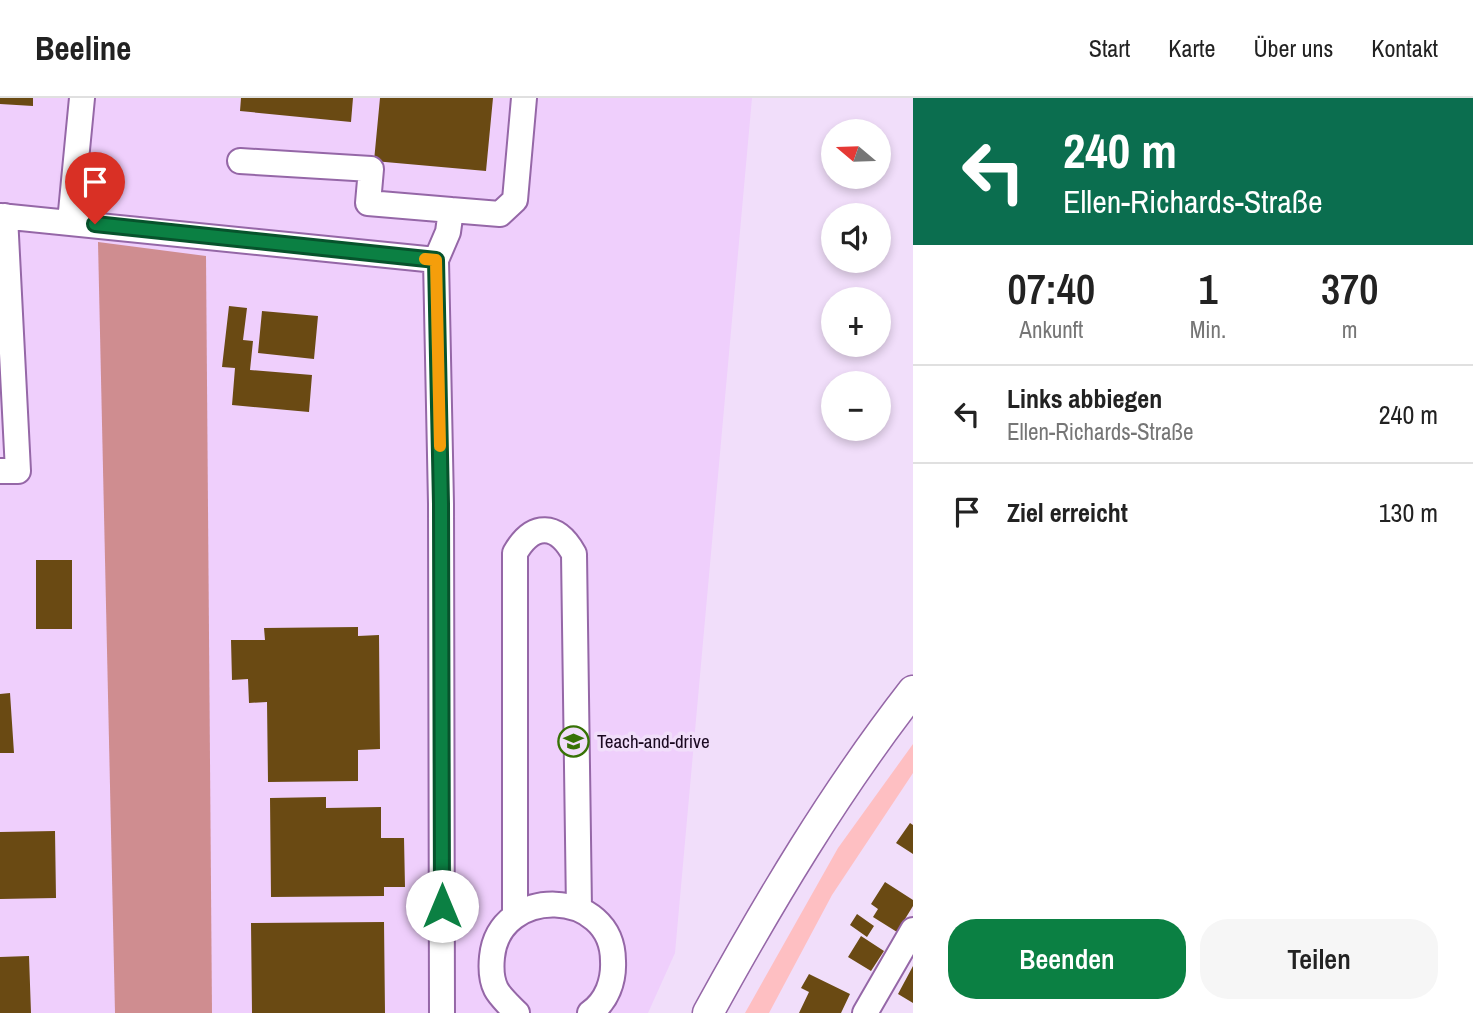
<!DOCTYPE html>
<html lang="de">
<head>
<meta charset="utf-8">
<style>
  :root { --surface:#fff; --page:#f6f6f6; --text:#222; --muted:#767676; --line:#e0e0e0; --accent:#0b8043 }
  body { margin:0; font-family:"Archivo Narrow",sans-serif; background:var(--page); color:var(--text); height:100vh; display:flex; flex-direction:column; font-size:26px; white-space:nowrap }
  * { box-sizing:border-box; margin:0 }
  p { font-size:23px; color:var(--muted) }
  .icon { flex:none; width:38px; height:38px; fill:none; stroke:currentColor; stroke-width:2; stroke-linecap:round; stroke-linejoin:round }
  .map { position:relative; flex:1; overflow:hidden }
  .side { display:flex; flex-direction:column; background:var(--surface); width:560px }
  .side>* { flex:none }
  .hud { background:#0b6e4f; color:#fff; overflow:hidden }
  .needle { width:46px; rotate:289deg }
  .tools { position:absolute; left:821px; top:21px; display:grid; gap:14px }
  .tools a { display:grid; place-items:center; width:70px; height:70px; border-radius:50%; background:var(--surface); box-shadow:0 4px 10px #0003; font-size:35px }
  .pin { position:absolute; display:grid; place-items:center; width:60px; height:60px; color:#fff; margin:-72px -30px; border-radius:50% 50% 50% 0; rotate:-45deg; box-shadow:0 0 7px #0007 }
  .pin .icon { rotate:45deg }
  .me { position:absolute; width:77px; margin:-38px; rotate:0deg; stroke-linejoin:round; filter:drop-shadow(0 0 5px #0008) }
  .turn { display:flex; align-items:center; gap:24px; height:147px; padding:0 35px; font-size:32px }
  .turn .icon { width:91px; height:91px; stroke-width:2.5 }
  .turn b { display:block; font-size:49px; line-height:60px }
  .eta { display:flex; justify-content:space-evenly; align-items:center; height:119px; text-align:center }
  .eta b { font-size:42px; font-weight:600; line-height:49px }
  .primary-button { display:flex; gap:14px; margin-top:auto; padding:14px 35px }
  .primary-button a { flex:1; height:80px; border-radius:28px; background:var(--accent); color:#fff; font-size:28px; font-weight:600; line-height:80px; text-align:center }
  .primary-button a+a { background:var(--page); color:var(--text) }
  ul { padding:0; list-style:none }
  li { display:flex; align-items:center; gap:21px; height:98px; padding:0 35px; border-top:2px solid var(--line) }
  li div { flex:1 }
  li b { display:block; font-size:26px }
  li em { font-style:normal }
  header { display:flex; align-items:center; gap:42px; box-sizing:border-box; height:98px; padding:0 35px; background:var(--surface); border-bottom:2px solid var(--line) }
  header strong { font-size:33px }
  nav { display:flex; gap:38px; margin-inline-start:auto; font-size:24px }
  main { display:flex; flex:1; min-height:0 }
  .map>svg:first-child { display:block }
</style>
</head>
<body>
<header>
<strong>Beeline</strong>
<nav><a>Start</a><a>Karte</a><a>Über uns</a><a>Kontakt</a></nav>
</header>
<main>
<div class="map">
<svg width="913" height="915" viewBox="0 0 913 915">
  <rect width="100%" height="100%" fill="#f1defa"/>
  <!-- built -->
  <path fill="#efcffc" d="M 0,0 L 752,0 L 675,855 L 648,915 L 0,915 Z"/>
  <!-- green -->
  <path fill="#febfc2" d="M 913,646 L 913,675 L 832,797 L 769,915 L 745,915 L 838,750 Z"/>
  <!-- forest -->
  <path fill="#cf8d90" d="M 98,144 L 206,158 L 212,915 L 115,915 Z"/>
  <!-- building -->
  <path fill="#6a4a13" d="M 0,0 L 33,0 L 33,8 L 0,6 Z
    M 241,0 L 353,0 L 351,24 L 240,13 Z
    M 380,0 L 493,0 L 486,73 L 374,63 Z
    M 229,208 L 247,210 L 243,242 L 253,243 L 250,272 L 312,277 L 309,314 L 232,307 L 235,270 L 222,269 Z
    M 262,213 L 318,218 L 314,261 L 258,255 Z
    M 36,462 L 72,462 L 72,531 L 36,531 Z
    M 358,529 L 358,538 L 379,537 L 380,651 L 358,652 L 358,683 L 268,684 L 267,604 L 249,605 L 248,581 L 232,582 L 231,542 L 265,542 L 264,530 Z
    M 10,595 L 14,655 L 0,655 L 0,596 Z
    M 326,699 L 326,710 L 381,709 L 381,740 L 404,740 L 405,789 L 384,789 L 384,798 L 271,799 L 270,700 Z
    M 910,725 L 913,727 L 913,756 L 896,745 Z
    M 55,733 L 56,800 L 0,801 L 0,734 Z
    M 885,784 L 913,802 L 913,808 L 897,834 L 873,819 L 878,811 L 871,806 Z
    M 857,816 L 874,828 L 867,839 L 850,827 Z
    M 384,824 L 385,915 L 252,915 L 251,825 Z
    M 861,838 L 884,853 L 871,873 L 848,859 Z
    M 29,858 L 31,915 L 0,915 L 0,859 Z
    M 913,868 L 913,905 L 898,896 Z
    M 809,876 L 850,896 L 841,915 L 799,915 L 809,894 L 801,890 Z"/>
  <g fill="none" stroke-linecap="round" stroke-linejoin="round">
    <defs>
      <path id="minor" d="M 240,63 L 371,71 L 368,105 L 451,112
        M 0,118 L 436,162
        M 70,124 L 82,0
        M 0,373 L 18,373 L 5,118
        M 515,817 L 515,455 C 533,424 557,425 574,456 L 579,811
        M 442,915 L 441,406 L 436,162 L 448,134 L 451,112 L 500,116 L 515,102 L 524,0
        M 517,915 C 510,908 500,899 496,891 C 491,881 491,869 492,859 C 499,787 613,790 613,863 C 614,883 607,903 590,915
        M 865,915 L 913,832"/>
      <path id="major" d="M 708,915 C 769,804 835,693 913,593"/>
    </defs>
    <!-- minor casing -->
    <use href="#minor" stroke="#9567a7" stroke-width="28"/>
    <!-- major casing -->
    <use href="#major" stroke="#9567a7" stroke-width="33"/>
    <!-- minor -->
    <use href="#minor" stroke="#fff" stroke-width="24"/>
    <!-- major -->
    <use href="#major" stroke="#fff" stroke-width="30"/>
  </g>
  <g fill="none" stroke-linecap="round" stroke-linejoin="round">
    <defs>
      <path id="route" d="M 95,126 L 436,162 L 441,406 L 442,808"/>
    </defs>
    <!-- route casing -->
    <use href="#route" stroke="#07532c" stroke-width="18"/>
    <!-- route -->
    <use href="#route" stroke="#0b8043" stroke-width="12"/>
    <!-- slow -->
    <path stroke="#f59e0b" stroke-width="12" d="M 425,161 L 436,162 L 440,348"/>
  </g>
  <!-- icons -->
  <defs>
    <symbol id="school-ring" viewBox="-11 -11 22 22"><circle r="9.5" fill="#f1defa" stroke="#377205" stroke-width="1.5"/><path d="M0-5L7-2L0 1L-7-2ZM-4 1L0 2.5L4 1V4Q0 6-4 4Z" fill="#377205"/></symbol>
  </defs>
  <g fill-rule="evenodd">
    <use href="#school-ring" x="556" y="626" width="35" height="35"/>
  </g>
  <g text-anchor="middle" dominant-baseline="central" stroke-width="7" stroke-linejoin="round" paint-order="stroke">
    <!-- poi labels -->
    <g font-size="19" fill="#1a0820" stroke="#f1defa" text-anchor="start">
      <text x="597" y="643">Teach-and-drive</text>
    </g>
  </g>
</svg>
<div class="tools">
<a><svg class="needle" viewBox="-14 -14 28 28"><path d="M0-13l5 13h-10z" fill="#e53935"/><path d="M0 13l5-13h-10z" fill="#767676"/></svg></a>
<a><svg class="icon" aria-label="sound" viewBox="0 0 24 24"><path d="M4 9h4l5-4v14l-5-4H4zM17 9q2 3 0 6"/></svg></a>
<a>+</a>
<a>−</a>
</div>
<div class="pin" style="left:95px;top:126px;background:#d93025"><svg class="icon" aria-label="arrive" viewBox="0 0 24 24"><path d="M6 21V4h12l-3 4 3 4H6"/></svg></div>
<svg class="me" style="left:442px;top:808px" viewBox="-20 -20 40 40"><circle r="19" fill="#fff"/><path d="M0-13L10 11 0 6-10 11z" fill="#0b8043"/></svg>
</div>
<section class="side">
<div class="hud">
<div class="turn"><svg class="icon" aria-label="left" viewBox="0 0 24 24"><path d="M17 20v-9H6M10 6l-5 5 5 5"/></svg><div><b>240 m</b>Ellen-Richards-Straße</div></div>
</div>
<div class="eta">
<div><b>07:40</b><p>Ankunft</p></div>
<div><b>1</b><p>Min.</p></div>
<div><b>370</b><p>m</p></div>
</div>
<ul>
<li><svg class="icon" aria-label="left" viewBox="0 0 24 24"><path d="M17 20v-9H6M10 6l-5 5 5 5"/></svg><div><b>Links abbiegen</b><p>Ellen-Richards-Straße</p></div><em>240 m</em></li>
<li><svg class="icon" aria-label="arrive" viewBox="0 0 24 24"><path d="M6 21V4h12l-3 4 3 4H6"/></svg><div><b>Ziel erreicht</b></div><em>130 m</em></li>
</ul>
<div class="primary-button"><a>Beenden</a><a>Teilen</a></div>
</section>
</main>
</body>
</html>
